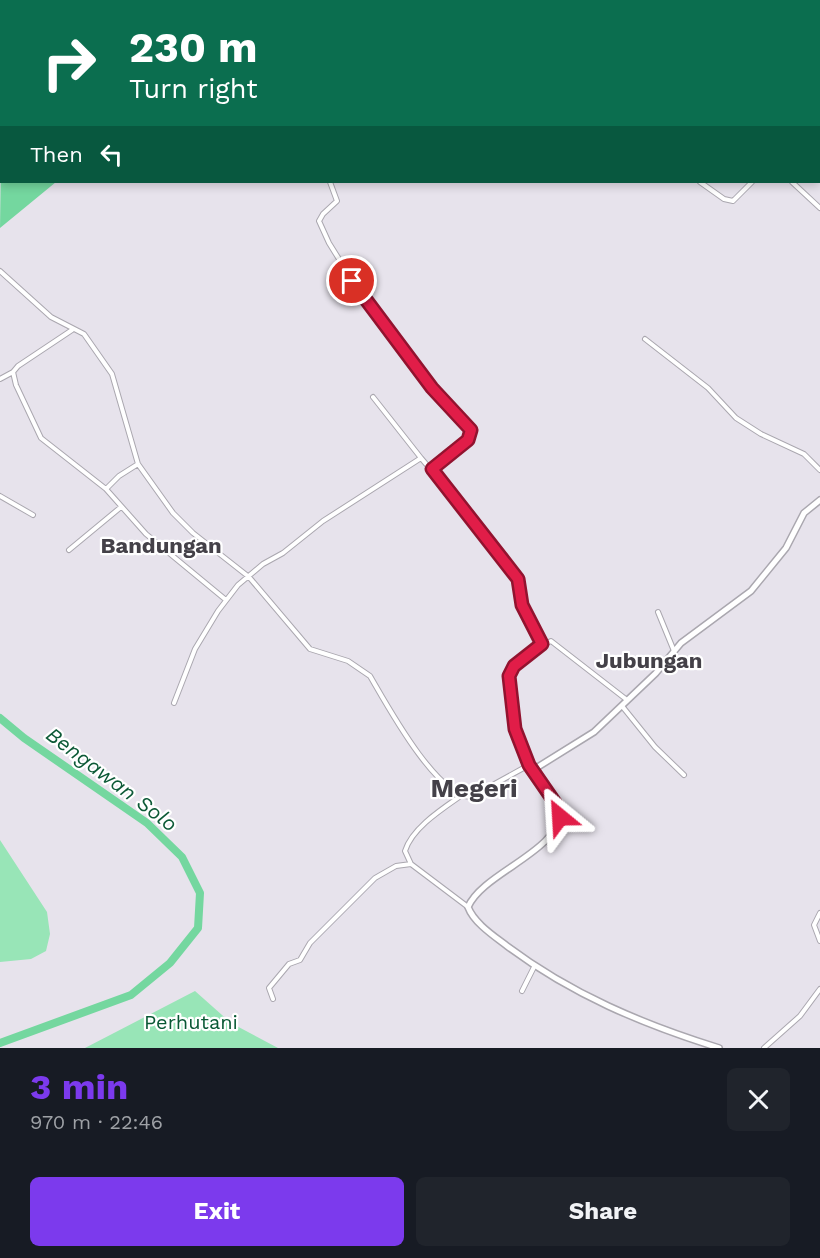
<!DOCTYPE html>
<html lang="en">
<head>
<meta charset="utf-8">
<style>
  :root { --surface:#171b24; --page:#20242c; --text:#f1f3f6; --muted:#9ea1a6; --accent:#7c3aed }
  body { margin:0; font-family:"Work Sans",sans-serif; background:var(--page); color:var(--text); height:100vh; display:flex; flex-direction:column; font-size:22px; white-space:nowrap }
  * { box-sizing:border-box; margin:0 }
  p { font-size:20px; color:var(--muted) }
  .icon { flex:none; width:33px; height:33px; fill:none; stroke:currentColor; stroke-width:2; stroke-linecap:round; stroke-linejoin:round }
  .map { position:relative; height:1048px; overflow:hidden }
  .sheet { display:flex; flex-direction:column; background:var(--surface); flex:1 }
  .sheet>* { flex:none }
  .banner { position:absolute; left:0px; top:0px; width:820px; height:183px; box-shadow:0 3px 9px #0003; background:#0b6e4f; color:#fff; overflow:hidden }
  .pin { position:absolute; display:grid; place-items:center; width:51px; height:51px; color:#fff; margin:-26px; border:3px solid #fff; border-radius:50%; box-shadow:0 2px 6px #0007 }
  .me { position:absolute; width:66px; margin:-33px; rotate:333deg; stroke-linejoin:round; filter:drop-shadow(0 0 4px #0008) }
  .turn { display:flex; align-items:center; gap:21px; height:126px; padding:0 30px; font-size:27px }
  .turn .icon { width:78px; height:78px; stroke-width:2.5 }
  .turn b { display:block; font-size:42px; line-height:51px }
  .then { display:flex; align-items:center; height:57px; padding:0 30px; background:#0003; gap:12px; font-size:22px }
  .round { display:grid; place-items:center; flex:none; width:63px; height:63px; border-radius:9px; background:var(--page) }
  .head { display:flex; align-items:center; justify-content:space-between; height:102px; padding:0 30px }
  h1 { font-size:36px; font-weight:700; line-height:45px; color:var(--accent) }
  .button { display:flex; gap:12px; margin-top:auto; padding:12px 30px }
  .button a { flex:1; height:69px; border-radius:9px; background:var(--accent); color:#fff; font-size:24px; font-weight:700; line-height:69px; text-align:center }
  .button a+a { background:var(--page); color:var(--text) }
  .map>svg:first-child { display:block }
</style>
</head>
<body>
<div class="map">
<svg width="820" height="1048" viewBox="0 0 820 1048">
  <rect width="100%" height="100%" fill="#e7e3ec"/>
  <!-- green -->
  <path fill="#98e5b7" d="M 0,840 L 47,912 L 50,934 L 46,951 L 31,959 L 0,962 Z
    M 195,991 L 231,1023 L 278,1048 L 85,1048 Z"/>
  <!-- water -->
  <path fill="#74d79f" d="M 1,155 L 2,182 L 56,182 L 0,228 Z"/>
  <g fill="none" stroke-linecap="round" stroke-linejoin="round">
    <!-- river -->
    <path stroke="#74d79f" stroke-width="8" d="M 0,718 L 24,738 L 147,823 L 182,857 L 200,893 L 198,928 L 170,963 L 131,995 L 0,1043"/>
    <defs>
      <path id="street" d="M 576,0 L 577,2
        M 682,0 L 683,2
        M 449,2 L 450,0
        M 813,2 L 814,0
        M 819,120 L 820,121
        M 330,182 L 337,201 L 323,214 L 319,221 L 329,243 L 357,288 L 437,394 L 457,412 L 471,430 L 468,440 L 432,469
        M 700,182 L 724,199 L 733,201 L 752,182
        M 792,182 L 820,208
        M 0,271 L 51,317 L 84,334 L 112,374 L 138,464 L 173,513 L 193,533 L 249,577 L 310,649 L 348,661 L 370,676 C 387,705 436,796 471,797 L 529,765
        M 72,330 L 18,366 L 13,372 L 16,385 L 41,438 L 106,489
        M 645,339 L 708,388 L 736,418 L 761,434 L 804,454 L 820,470
        M 0,379 L 13,372
        M 373,397 L 421,458
        M 138,464 L 119,476 L 106,489 L 146,534 L 226,600
        M 0,496 L 33,515
        M 69,550 L 121,507
        M 658,612 L 674,651
        M 174,703 L 195,649 L 218,611 L 238,585 L 263,564 L 283,553 L 323,521 L 421,458 L 470,516 L 518,579 L 522,605 L 542,644
        M 622,706 L 655,747 L 684,775
        M 533,770 C 522,756 503,686 510,671 C 516,659 538,646 551,641 L 627,700
        M 411,864 L 405,851 C 412,828 442,809 462,795
        M 820,913 L 814,925 L 820,941
        M 522,991 L 534,967
        M 273,999 L 269,988 L 289,964 L 300,960 L 310,943 L 375,878 L 396,866 L 411,864 L 468,907
        M 764,1048 L 800,1016 L 820,989"/>
      <path id="secondary" d="M 719,1048 C 642,1024 571,994 507,946 C 494,936 474,923 468,907 C 483,872 562,851 560,810 L 533,770 L 594,732 L 656,673 L 681,643 L 751,591 L 786,548 L 804,513 L 820,500"/>
    </defs>
    <!-- street casing -->
    <use href="#street" stroke="#aaa7af" stroke-width="6"/>
    <!-- secondary casing -->
    <use href="#secondary" stroke="#aaa7af" stroke-width="8"/>
    <!-- street -->
    <use href="#street" stroke="#fff" stroke-width="4"/>
    <!-- secondary -->
    <use href="#secondary" stroke="#fff" stroke-width="5"/>
  </g>
  <g fill="none" stroke-linecap="round" stroke-linejoin="round">
    <defs>
      <path id="route" d="M 352,281 L 432,388 L 471,430 L 468,440 L 432,469 L 518,579 L 522,605 L 542,644 L 514,666 L 509,676 L 515,729 L 529,765 L 560,810 L 560,817"/>
    </defs>
    <!-- route casing -->
    <use href="#route" stroke="#92132f" stroke-width="15"/>
    <!-- route -->
    <use href="#route" stroke="#e11d48" stroke-width="10"/>
  </g>
  <g text-anchor="middle" dominant-baseline="central" stroke-width="4.5" stroke-linejoin="round" paint-order="stroke">
    <!-- park labels -->
    <g font-size="20" fill="#085834" stroke="#fff">
      <text x="191" y="1022">Perhutani</text>
    </g>
    <!-- water labels -->
    <g font-size="21" font-style="italic" fill="#0d5a37" stroke="#fff">
      <text transform="translate(112 779) rotate(37)">Bengawan Solo</text>
    </g>
    <!-- quarter labels -->
    <g font-size="22" font-weight="bold" fill="#444148" stroke="#fff">
      <text x="161" y="545">Bandungan</text>
      <text x="649" y="660">Jubungan</text>
    </g>
    <!-- district labels -->
    <g font-size="26" font-weight="bold" fill="#444148" stroke="#fff">
      <text x="474" y="788">Megeri</text>
    </g>
  </g>
</svg>
<div class="pin" style="left:352px;top:281px;background:#d93025"><svg class="icon" aria-label="arrive" viewBox="0 0 24 24"><path d="M6 21V4h12l-3 4 3 4H6"/></svg></div>
<svg class="me" style="left:560px;top:817px" viewBox="-20 -20 40 40"><path d="M0-17L14 15 0 8-14 15z" fill="#e11d48" stroke="#fff" stroke-width="4"/></svg>
<div class="banner">
<div class="turn"><svg class="icon" aria-label="right" viewBox="0 0 24 24"><path d="M7 20v-9h11M14 6l5 5-5 5"/></svg><div><b>230 m</b>Turn right</div></div>
<div class="then">Then<svg class="icon" aria-label="left" viewBox="0 0 24 24"><path d="M17 20v-9H6M10 6l-5 5 5 5"/></svg></div>
</div>
</div>
<section class="sheet">
<div class="head"><div><h1>3 min</h1><p>970 m · 22:46</p></div><a class="round"><svg class="icon" aria-label="close" viewBox="0 0 24 24"><path d="M6 6l12 12M18 6L6 18"/></svg></a></div>
<div class="button"><a>Exit</a><a>Share</a></div>
</section>
</body>
</html>
